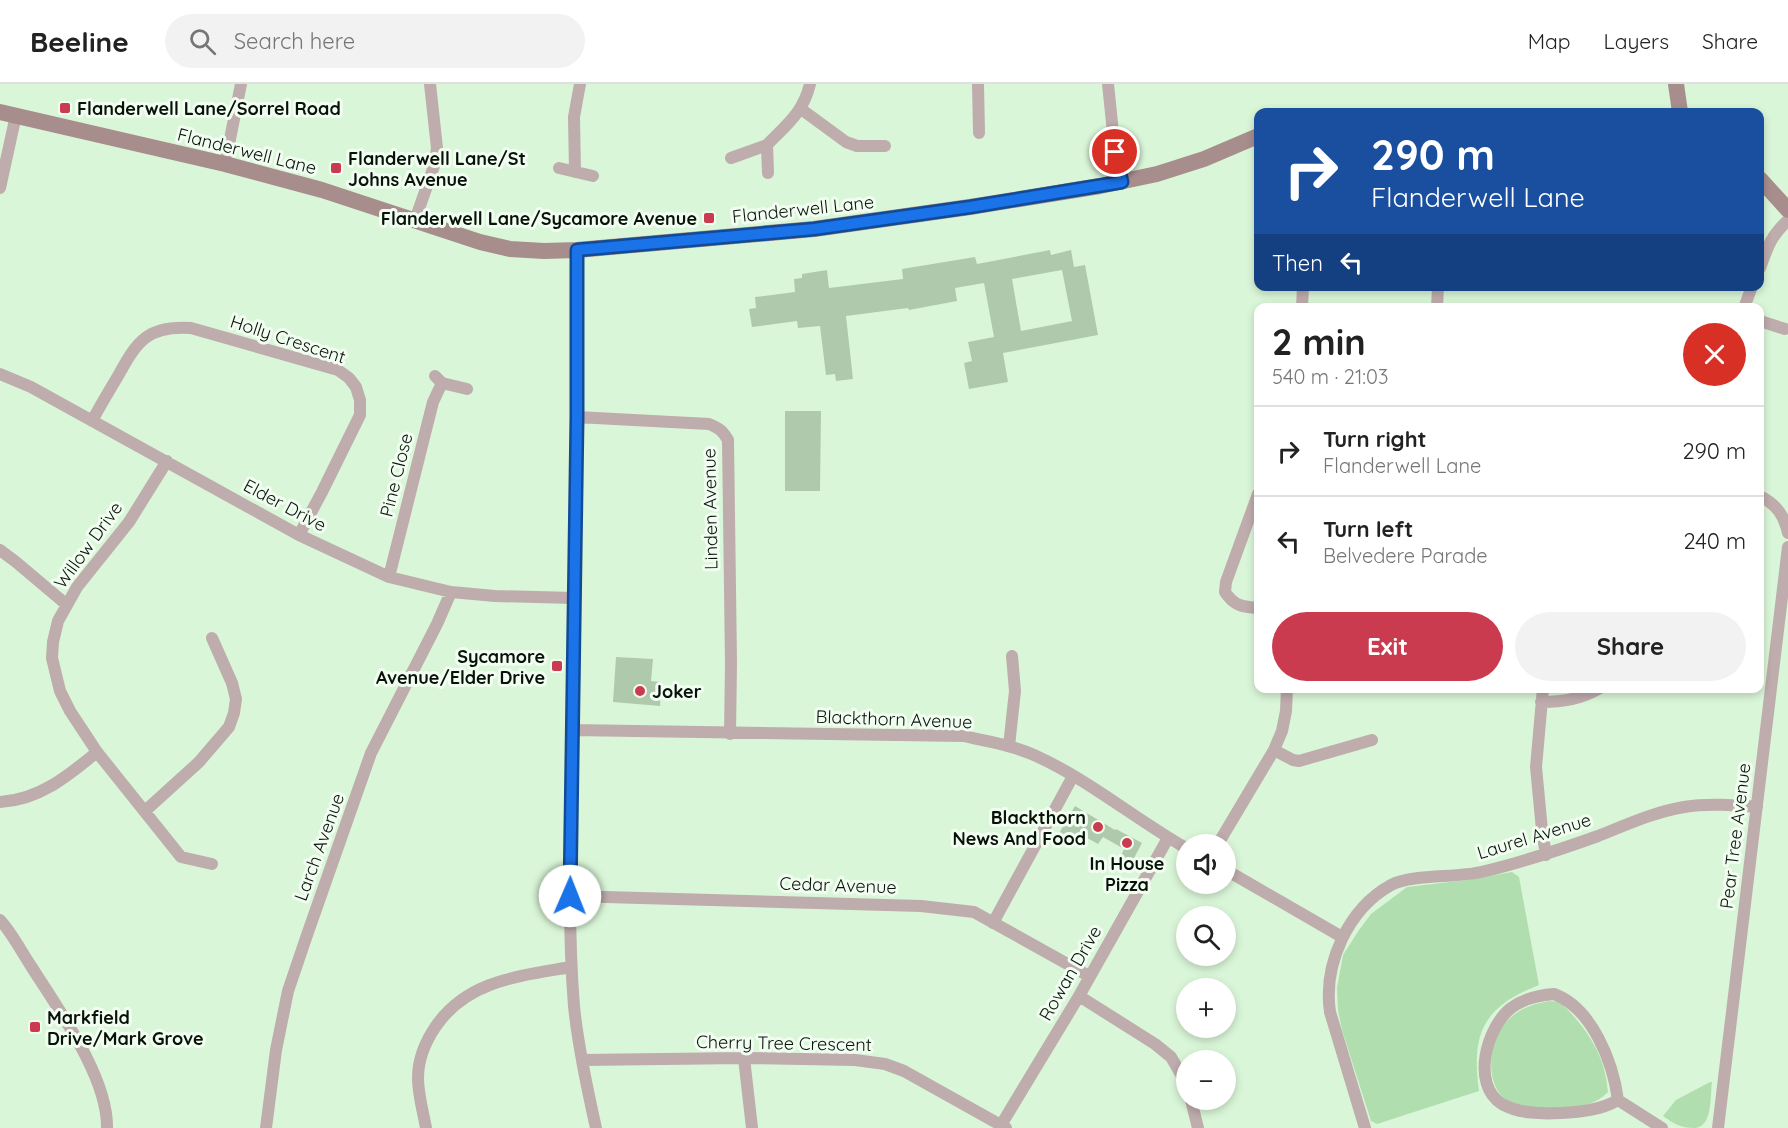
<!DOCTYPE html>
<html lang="en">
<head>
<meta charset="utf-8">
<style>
  :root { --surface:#fff; --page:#f2f2f2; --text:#222; --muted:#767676; --line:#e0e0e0; --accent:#cb3b4f }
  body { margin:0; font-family:Quicksand,sans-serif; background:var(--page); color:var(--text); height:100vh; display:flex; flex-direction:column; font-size:22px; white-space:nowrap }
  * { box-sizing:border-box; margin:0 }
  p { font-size:20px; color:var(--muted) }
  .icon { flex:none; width:33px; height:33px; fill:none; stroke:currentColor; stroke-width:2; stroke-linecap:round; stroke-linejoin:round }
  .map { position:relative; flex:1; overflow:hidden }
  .side { position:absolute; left:1254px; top:219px; width:510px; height:390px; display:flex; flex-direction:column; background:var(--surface); border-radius:12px; box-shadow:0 3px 9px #0003 }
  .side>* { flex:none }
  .top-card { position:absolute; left:1254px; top:24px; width:510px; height:183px; border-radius:12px; box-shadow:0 3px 9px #0003; background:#1a4fa0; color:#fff; overflow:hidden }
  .tools { position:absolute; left:1176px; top:750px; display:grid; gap:12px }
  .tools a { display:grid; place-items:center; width:60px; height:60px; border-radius:50%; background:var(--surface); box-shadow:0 3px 9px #0003; font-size:30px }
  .pin { position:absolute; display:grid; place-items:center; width:51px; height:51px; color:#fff; margin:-26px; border:3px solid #fff; border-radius:50%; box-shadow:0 2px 6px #0007 }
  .me { position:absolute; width:66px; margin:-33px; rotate:1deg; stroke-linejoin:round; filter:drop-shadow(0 0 4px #0008) }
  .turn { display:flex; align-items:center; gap:21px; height:126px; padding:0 18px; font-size:27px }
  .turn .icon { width:78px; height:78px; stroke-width:2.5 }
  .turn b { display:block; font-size:42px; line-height:51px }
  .then { display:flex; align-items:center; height:57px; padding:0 18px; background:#0003; gap:12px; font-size:22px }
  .round { display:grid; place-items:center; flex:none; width:63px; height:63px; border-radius:32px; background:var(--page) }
  .head { display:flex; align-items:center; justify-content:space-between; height:102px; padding:0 18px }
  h1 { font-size:36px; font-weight:800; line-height:45px }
  .action { display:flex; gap:12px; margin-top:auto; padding:12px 18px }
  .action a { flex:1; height:69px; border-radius:36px; background:var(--accent); color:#fff; font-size:24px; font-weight:800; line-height:69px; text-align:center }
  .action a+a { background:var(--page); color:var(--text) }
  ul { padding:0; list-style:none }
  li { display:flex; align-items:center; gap:18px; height:90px; padding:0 18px; border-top:2px solid var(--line) }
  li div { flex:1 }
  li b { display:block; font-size:22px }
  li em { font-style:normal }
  header { display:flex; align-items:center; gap:36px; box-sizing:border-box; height:84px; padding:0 30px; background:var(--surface); border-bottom:2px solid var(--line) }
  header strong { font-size:28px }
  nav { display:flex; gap:33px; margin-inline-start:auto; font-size:21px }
  .search { width:420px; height:54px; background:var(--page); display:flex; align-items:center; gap:15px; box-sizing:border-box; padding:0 21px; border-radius:33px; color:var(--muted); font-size:22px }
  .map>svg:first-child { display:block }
</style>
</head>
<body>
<header>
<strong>Beeline</strong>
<div class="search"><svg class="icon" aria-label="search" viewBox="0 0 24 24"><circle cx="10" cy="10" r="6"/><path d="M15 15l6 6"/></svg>Search here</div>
<nav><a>Map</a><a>Layers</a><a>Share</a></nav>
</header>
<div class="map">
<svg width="1788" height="1044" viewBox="0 0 1788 1044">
  <rect width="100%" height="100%" fill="#daf6d8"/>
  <!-- green -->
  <path fill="#b1deae" d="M 1512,788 L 1519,793 L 1539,901 C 1483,923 1471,949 1479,1007 L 1377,1040 L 1371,1037 L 1342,946 L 1338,926 L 1337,904 L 1343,871 L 1359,846 L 1371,830 L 1407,803 L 1467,796 Z
    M 1549,917 L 1560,918 C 1579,936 1597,959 1604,985 C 1606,992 1607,1001 1608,1008 C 1595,1022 1574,1025 1556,1024 C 1543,1024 1527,1025 1514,1020 C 1482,1008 1487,955 1508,936 C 1520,924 1533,920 1549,917 Z
    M 1710,998 L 1712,998 C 1710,1012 1713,1044 1694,1044 C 1681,1044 1674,1040 1663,1032 L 1676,1016 Z"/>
  <!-- building -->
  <path fill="#afc9ad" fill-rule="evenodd" d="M 1050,166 L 1051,171 L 1071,166 L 1074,183 L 1085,181 L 1098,251 L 1003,269 L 1008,298 L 969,305 L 964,279 L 972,277 L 968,258 L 994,253 L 984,199 L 955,204 L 957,217 L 909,226 L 908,224 L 846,232 L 853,295 L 836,297 L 835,290 L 826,291 L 820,242 L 798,244 L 797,237 L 752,243 L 749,225 L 756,224 L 755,213 L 795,208 L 794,195 L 802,194 L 802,190 L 827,186 L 829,204 L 903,195 L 902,185 L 975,173 L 977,180 ZM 1062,186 L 1072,237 L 1021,247 L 1012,195 Z
    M 785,327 L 821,327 L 820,407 L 785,407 Z
    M 616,573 L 653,575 L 651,597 L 661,598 L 660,622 L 613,618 Z
    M 1075,722 L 1115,746 L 1116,745 L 1142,759 L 1132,778 L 1121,772 L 1124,765 L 1103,753 L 1098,760 L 1080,750 L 1073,760 L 1058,751 Z"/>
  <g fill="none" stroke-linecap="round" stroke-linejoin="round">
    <!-- street -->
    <path stroke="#bfacac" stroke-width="12" d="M 978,0 L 979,49
      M 1108,0 L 1115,68 L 1122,98
      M 801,25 L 846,58 L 857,62 L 885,62
      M 767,61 C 787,40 803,29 810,0
      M 731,74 L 767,61 L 768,89
      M 225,80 L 241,0
      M 559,84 L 593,92
      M 575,88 L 574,33 L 580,0
      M 0,104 L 16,31
      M 415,136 L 434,82 L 437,64 L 430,0
      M 577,166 L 577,333 L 570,812 C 570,848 571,885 574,922 C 578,963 587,1004 596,1044
      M 1760,184 C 1768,162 1771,152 1788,136
      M 1302,224 L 1303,202
      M 1437,224 L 1438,202
      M 1744,224 L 1752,202
      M 1760,237 L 1785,245
      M 0,290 L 31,303 L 299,451 L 389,493 L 451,508 L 495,512 L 574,514
      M 435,292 L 442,299 L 467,305
      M 577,333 L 709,340 C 719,344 723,347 728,356 L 731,579 L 730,650
      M 92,337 C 100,322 109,307 118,292 C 137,257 148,241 191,244 L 338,286 L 349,294 L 356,303 L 360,316 L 360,331 L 322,408 L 299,451
      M 167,377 L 129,438 L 77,503 L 58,537 L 53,558 L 52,574 L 60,607 L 70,627 L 97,668 L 181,773 L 212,780
      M 1258,410 L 1226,498 L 1225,508 C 1234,522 1243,523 1258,524
      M 1760,412 C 1776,420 1784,431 1788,449
      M 0,466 L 16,478 L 67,521
      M 389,493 L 433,318 L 442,299
      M 1543,604 L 1536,683 L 1542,746 L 1546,771
      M 1541,618 C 1563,618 1581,615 1600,604
      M 572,646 L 963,652 C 987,657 1011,661 1034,671 C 1088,695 1135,735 1186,764
      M 1009,662 L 1015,607 L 1012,572
      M 1274,666 L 1293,676 L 1299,677 L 1372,656
      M 0,718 C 39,716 68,692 97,668
      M 145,727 L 199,678 L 229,643 L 234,629 L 236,615 L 232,599 L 212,554
      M 1218,760 L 1274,666 L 1282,647 L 1286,627 L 1287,604
      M 1226,786 L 1342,853
      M 570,812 L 921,822 L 974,828 L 1089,892
      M 0,836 C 12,849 21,867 31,882 C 58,925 108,993 107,1044
      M 993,839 L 1073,692
      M 1554,910 C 1592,924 1613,978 1618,1016 C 1601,1026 1580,1028 1561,1029 C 1542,1030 1519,1030 1502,1020 C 1471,1001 1486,944 1511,924 C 1523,915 1540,911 1554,910 Z
      M 1079,912 L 1155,960 L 1171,973 L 1186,999
      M 744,974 L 752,1044
      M 582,976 L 744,974 L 855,976 L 885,980 L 904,987 L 1006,1044
      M 1191,1016 L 1198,1044
      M 1618,1016 L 1662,1044
      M 1001,1041 L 1079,912 L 1168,754
      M 266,1044 L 276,966 L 288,907 L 307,851 L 371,669 L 437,540 L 451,508
      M 426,1044 C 423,1027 418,1011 418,994 C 418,974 425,958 436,942 C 468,896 520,892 571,883
      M 1365,1044 L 1330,928 C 1323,880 1348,825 1391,801 C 1412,790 1456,794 1481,788 C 1521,779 1559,766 1598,752 C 1626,741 1654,728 1684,723 C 1708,719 1733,721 1757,723
      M 1718,1044 L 1788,463"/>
    <!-- secondary -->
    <path stroke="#a88d8d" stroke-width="16" d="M 1676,0 L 1680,28
      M 0,28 L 225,80 L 322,106 L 480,158 L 510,165 L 544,167 L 577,166 L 814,145 L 970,123 L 1100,102 L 1157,90 L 1204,75 L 1258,52
      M 1760,95 L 1788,126"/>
  </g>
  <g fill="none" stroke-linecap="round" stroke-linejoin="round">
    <defs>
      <path id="route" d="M 570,812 L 577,333 L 577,166 L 814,145 L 970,123 L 1122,98 L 1115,68"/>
    </defs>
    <!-- route casing -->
    <use href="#route" stroke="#114b97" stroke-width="15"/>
    <!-- route -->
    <use href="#route" stroke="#1a73e8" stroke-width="10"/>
  </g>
  <!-- markers -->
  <g fill="#cb3b4f" stroke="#f2fdf1" stroke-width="2">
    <rect x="59" y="18" width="12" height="12" rx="3"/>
    <rect x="330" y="78" width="12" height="12" rx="3"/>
    <rect x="703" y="128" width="12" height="12" rx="3"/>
    <rect x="551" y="576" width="12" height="12" rx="3"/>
    <circle cx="640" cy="607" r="6"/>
    <circle cx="1098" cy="743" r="6"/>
    <circle cx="1127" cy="759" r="6"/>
    <rect x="29" y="937" width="12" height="12" rx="3"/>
  </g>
  <g text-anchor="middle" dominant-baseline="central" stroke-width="6" stroke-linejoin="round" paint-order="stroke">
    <!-- poi labels -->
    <g font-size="18" font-weight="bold" fill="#091209" stroke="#f2fdf1" text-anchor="start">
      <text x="77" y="24">Flanderwell Lane/Sorrel Road</text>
      <text x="348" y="74">Flanderwell Lane/St<tspan x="348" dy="21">Johns Avenue</tspan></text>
      <text x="697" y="134" text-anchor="end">Flanderwell Lane/Sycamore Avenue</text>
      <text x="545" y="572" text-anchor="end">Sycamore<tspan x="545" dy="21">Avenue/Elder Drive</tspan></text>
      <text x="652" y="607">Joker</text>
      <text x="1086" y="733" text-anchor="end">Blackthorn<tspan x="1086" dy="21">News And Food</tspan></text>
      <text x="1127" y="779" text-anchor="middle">In House<tspan x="1127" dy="21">Pizza</tspan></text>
      <text x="47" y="933">Markfield<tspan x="47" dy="21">Drive/Mark Grove</tspan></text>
    </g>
    <!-- street labels -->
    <g font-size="18" fill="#091209" stroke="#f2fdf1">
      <text transform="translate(247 67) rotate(14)">Flanderwell Lane</text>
      <text transform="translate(803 125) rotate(-6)">Flanderwell Lane</text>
      <text transform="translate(288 255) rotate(18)">Holly Crescent</text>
      <text transform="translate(396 391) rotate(-76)">Pine Close</text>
      <text transform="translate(285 421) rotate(28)">Elder Drive</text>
      <text transform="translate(710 425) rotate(-91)">Linden Avenue</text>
      <text transform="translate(88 461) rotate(-54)">Willow Drive</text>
      <text transform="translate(894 635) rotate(2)">Blackthorn Avenue</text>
      <text transform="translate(1534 752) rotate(-17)">Laurel Avenue</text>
      <text transform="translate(1735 752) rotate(-83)">Pear Tree Avenue</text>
      <text transform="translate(319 763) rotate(-70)">Larch Avenue</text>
      <text transform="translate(838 801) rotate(2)">Cedar Avenue</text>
      <text transform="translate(1070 889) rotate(-60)">Rowan Drive</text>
      <text transform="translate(784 959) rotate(1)">Cherry Tree Crescent</text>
    </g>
  </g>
</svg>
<div class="tools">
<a><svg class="icon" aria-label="sound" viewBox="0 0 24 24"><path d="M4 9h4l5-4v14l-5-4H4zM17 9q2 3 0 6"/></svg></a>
<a><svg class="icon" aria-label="search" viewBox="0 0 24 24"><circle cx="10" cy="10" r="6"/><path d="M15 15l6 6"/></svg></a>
<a>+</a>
<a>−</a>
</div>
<div class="pin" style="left:1115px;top:68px;background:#d93025"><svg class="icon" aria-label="arrive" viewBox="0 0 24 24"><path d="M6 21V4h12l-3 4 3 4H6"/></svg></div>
<svg class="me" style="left:570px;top:812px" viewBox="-20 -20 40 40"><circle r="19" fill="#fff"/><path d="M0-13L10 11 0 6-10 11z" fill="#1a73e8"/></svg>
<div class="top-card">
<div class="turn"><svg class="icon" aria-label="right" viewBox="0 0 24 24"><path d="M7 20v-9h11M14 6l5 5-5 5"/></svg><div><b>290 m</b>Flanderwell Lane</div></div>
<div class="then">Then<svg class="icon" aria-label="left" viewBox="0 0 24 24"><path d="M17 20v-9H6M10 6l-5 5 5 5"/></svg></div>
</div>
<section class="side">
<div class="head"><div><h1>2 min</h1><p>540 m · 21:03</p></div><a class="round" style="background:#d93025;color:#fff"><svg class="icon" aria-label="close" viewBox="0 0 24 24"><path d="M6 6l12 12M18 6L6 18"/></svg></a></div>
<ul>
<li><svg class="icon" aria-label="right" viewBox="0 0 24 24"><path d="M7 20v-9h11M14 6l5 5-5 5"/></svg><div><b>Turn right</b><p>Flanderwell Lane</p></div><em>290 m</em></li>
<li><svg class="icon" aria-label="left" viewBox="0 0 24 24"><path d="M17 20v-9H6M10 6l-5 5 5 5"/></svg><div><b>Turn left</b><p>Belvedere Parade</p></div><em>240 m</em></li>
</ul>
<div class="action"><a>Exit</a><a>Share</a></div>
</section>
</div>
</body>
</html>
